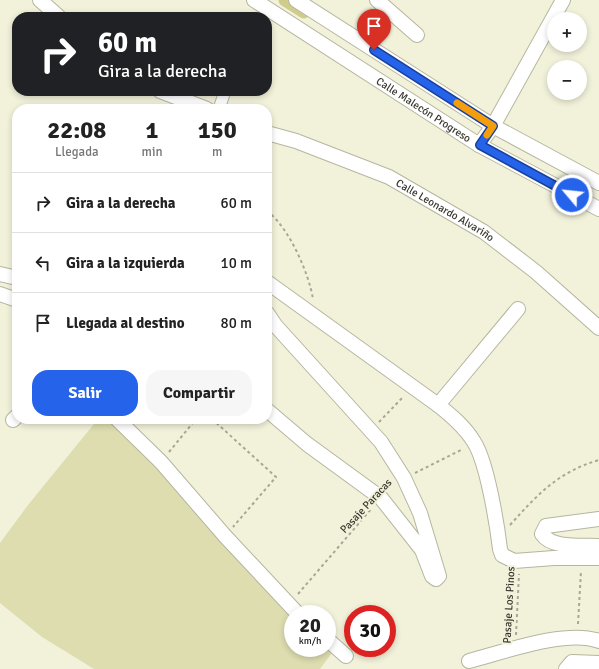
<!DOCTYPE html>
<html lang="es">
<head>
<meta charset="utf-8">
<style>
  :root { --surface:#fff; --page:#f6f6f6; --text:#222; --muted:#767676; --line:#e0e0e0; --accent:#2563eb }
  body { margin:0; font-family:Signika,sans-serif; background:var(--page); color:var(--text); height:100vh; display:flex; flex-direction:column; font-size:15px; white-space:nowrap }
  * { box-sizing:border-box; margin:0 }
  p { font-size:13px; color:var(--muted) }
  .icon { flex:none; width:22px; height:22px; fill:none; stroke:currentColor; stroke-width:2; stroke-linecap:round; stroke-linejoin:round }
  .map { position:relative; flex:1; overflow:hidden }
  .sheet { position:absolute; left:12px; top:104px; width:260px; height:320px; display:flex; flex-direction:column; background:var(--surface); border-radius:16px; box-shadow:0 2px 6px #0003 }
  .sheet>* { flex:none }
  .hud { position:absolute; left:12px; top:12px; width:260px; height:84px; border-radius:16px; box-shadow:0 2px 6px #0003; background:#202124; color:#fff; overflow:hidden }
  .tools { position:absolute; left:547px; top:12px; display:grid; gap:8px }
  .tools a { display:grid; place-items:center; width:40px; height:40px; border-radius:50%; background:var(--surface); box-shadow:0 2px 6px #0003; font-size:20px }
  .speed { position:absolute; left:284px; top:605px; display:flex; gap:8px; font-size:20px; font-weight:700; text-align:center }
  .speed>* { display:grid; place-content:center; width:52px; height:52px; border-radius:50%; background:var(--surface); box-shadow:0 2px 6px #0003; line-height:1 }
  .speed small { font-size:10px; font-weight:400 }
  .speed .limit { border:6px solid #d22; background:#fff; color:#111 }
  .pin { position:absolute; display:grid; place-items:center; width:34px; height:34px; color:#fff; margin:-41px -17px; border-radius:50% 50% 50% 0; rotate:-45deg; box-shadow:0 0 4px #0007 }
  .pin .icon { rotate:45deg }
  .me { position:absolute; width:44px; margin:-22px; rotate:298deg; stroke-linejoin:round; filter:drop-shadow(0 0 3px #0008) }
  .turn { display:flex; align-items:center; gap:14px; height:84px; padding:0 20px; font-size:18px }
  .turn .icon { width:52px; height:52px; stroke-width:2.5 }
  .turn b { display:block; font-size:28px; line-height:34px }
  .eta { display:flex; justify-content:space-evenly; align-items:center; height:68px; text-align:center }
  .eta b { font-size:24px; font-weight:700; line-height:28px }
  .cta { display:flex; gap:8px; margin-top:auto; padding:8px 20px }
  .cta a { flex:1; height:46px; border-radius:16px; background:var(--accent); color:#fff; font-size:16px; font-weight:700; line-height:46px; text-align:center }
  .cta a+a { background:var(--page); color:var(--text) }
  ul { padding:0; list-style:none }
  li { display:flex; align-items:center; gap:12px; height:60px; padding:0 20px; border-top:1px solid var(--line) }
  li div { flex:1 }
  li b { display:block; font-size:15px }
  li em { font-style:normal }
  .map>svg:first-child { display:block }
</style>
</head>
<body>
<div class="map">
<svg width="599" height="669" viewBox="0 0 599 669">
  <rect width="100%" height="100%" fill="#f2f2db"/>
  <!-- green -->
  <path fill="#deddb0" d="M 98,419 L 115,419 L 293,614 L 293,648 L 335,649 L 320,669 L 94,669 L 42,637 L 0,603 L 0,543 L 28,505 Z"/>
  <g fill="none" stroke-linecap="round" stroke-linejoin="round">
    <!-- canal -->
    <path stroke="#d0cd8c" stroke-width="13" d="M 285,0 L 304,12"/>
    <defs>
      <path id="pedestrian" d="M 219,109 L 225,91"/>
      <g id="minor">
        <path d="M 40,0 L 59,17"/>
        <path id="s1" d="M 254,0 L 479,145 L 599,209"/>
        <path d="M 296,0 L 493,126 L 599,183"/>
        <path d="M 377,0 L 417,35"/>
        <path d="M 160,91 L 207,109"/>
        <path id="s2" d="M 267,133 L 296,141 L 389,177 L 484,232 L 536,272 L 599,328"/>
        <path d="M 479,145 L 493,126 L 563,0"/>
        <path d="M 0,274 L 17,278"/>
        <path d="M 267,282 L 438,405 C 452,416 465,427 474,442 C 487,462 497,524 500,549 L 502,555 L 514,561 L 554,558 L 599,558"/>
        <path d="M 0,294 L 17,300"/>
        <path d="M 267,313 L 275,325 L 381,442 L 404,478 L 420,513 L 439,576 L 436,579 L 432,576 L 422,550 L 381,498 L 307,444 L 267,410"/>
        <path d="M 438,405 L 518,309"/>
        <path d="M 117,419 L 161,462 L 225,536 L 298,614"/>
        <path d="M 13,420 L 17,416"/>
        <path d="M 599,519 L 546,526 L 542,534 C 552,549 582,545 599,546"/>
        <path d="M 327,639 L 346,656"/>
        <path d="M 469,661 C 504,652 566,629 599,641"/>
        <path d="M 566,669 L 572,662 L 599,663"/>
      </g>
    </defs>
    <!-- pedestrian casing -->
    <use href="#pedestrian" stroke="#b6b6a0" stroke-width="13"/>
    <!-- minor casing -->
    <use href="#minor" stroke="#b6b6a0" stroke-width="16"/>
    <!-- path -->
    <path stroke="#a7a795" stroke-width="2" stroke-dasharray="3 3" stroke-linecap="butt" d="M 267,211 C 289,227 309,274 313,299
      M 212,419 L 276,477 L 233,527
      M 379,422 L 404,396
      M 169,452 L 196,419
      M 415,473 L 463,449
      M 510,525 C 538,494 558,472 599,460
      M 298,594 L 372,508
      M 578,624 L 581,571
      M 516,635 L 519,574"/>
    <!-- pedestrian -->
    <use href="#pedestrian" stroke="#fff" stroke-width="11"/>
    <!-- minor -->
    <use href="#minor" stroke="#fff" stroke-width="14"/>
  </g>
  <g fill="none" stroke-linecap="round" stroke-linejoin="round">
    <defs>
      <path id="route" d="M 374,50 L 493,126 L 480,145 L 572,195"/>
    </defs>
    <!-- route casing -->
    <use href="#route" stroke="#184099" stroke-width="10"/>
    <!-- route -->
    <use href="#route" stroke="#2563eb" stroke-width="7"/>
    <!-- slow -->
    <path stroke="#f59e0b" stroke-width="7" d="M 457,103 L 493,126 L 487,135"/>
  </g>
  <g text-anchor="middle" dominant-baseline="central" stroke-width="4" stroke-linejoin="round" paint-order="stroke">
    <!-- street labels -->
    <g font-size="11" fill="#37362d" stroke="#f2f2db">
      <text stroke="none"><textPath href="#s1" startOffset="202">Calle Malecón Progreso</textPath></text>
      <text stroke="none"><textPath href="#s2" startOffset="195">Calle Leonardo Alvariño</textPath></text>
      <text transform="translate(366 506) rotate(-47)">Pasaje Paracas</text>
      <text transform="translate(509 605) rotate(-87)">Pasaje Los Pinos</text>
    </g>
  </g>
</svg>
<div class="tools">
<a>+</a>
<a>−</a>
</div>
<div class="speed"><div>20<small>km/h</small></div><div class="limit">30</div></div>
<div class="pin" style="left:374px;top:50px;background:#d93025"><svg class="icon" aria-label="arrive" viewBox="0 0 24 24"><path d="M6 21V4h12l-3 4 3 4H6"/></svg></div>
<svg class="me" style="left:572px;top:195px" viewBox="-20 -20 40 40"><circle r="17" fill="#2563eb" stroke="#fff" stroke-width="3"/><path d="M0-11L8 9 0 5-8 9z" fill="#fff"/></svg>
<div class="hud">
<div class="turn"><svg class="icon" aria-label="right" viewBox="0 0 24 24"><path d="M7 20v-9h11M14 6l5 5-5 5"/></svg><div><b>60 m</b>Gira a la derecha</div></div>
</div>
<section class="sheet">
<div class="eta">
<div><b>22:08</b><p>Llegada</p></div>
<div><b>1</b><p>min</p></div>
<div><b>150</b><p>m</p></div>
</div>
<ul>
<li><svg class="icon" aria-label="right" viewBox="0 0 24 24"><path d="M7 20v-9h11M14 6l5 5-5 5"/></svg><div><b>Gira a la derecha</b></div><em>60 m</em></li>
<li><svg class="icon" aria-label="left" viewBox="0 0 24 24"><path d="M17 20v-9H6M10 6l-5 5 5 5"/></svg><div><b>Gira a la izquierda</b></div><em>10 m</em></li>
<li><svg class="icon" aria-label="arrive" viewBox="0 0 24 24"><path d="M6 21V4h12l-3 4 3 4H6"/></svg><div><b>Llegada al destino</b></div><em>80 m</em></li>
</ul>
<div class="cta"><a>Salir</a><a>Compartir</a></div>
</section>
</div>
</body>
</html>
